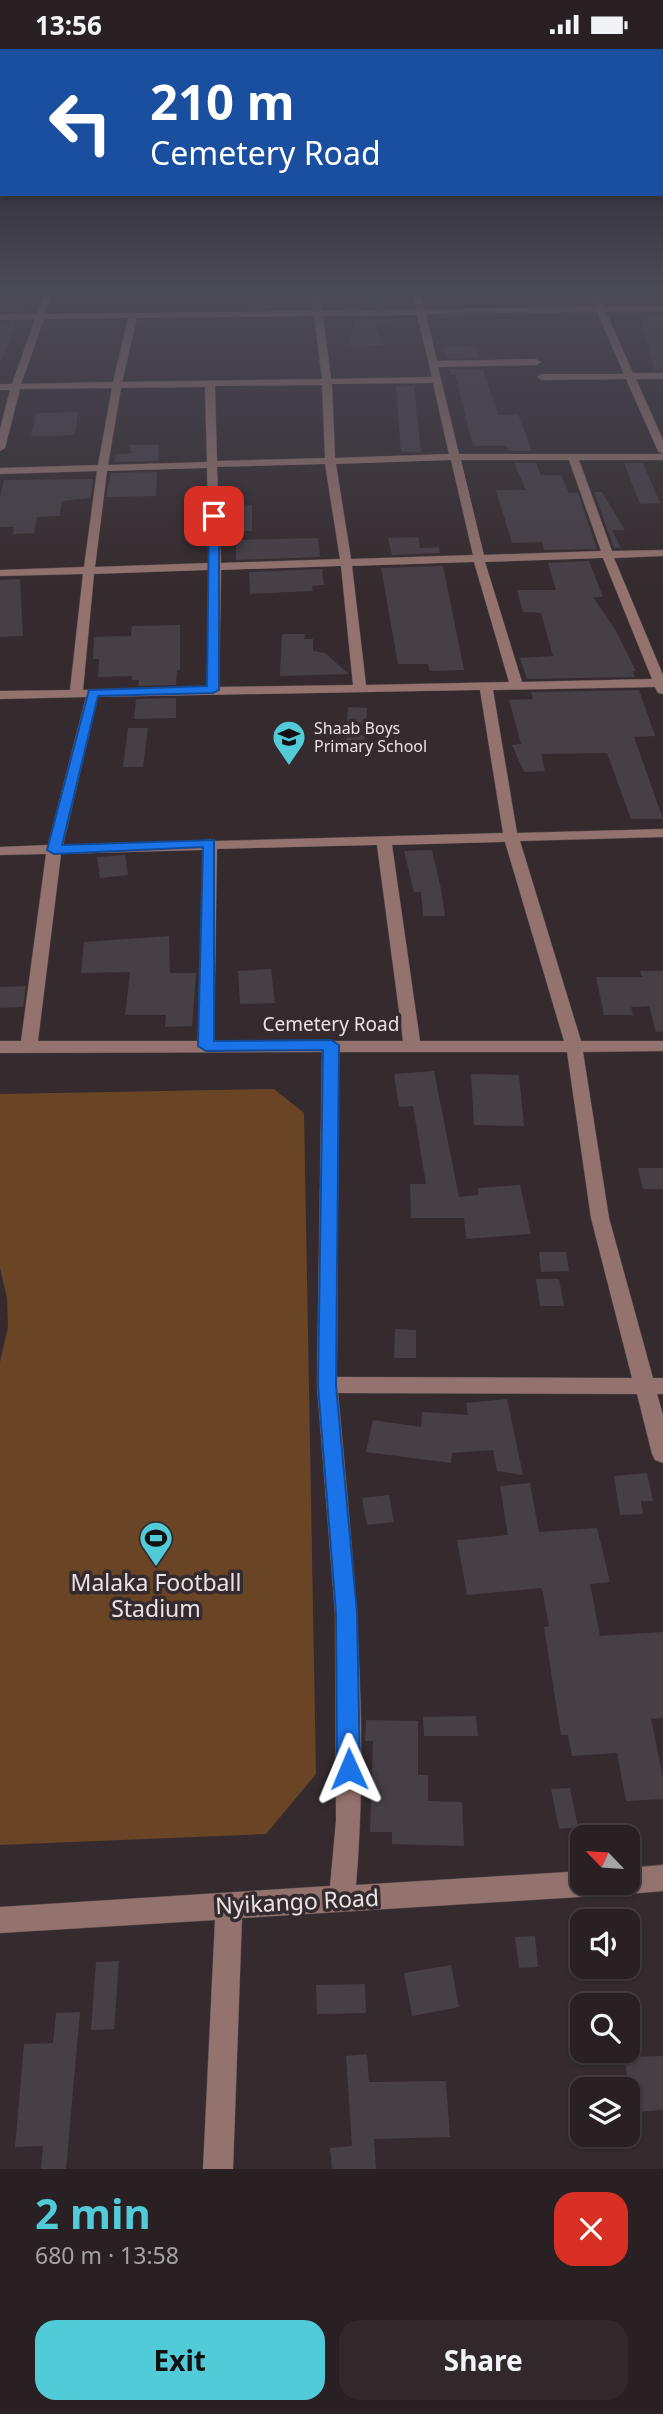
<!DOCTYPE html>
<html lang="en">
<head>
<meta charset="utf-8">
<style>
  :root { --surface:#282022; --page:#30282a; --text:#f1f3f6; --muted:#a5a3a5; --line:#443e40; --accent:#52cbd9 }
  body { margin:0; font-family:"Noto Sans",sans-serif; background:var(--page); color:var(--text); height:100vh; display:flex; flex-direction:column; font-size:26px; white-space:nowrap }
  * { box-sizing:border-box; margin:0 }
  p { font-size:23px; color:var(--muted) }
  .icon { flex:none; width:38px; height:38px; fill:none; stroke:currentColor; stroke-width:2; stroke-linecap:round; stroke-linejoin:round }
  .map { position:relative; height:2120px; overflow:hidden }
  .drawer { display:flex; flex-direction:column; background:var(--surface); flex:1 }
  .drawer>* { flex:none }
  .guide { position:absolute; left:0px; top:0px; width:663px; height:147px; box-shadow:0 2px 5px #0004,0 0 0 2px var(--line); background:#1a4fa0; color:#fff; overflow:hidden }
  .needle { width:46px; rotate:295deg }
  .fabs { position:absolute; left:570px; top:1776px; display:grid; gap:14px }
  .fabs a { display:grid; place-items:center; width:70px; height:70px; border-radius:14px; background:var(--surface); box-shadow:0 2px 5px #0004,0 0 0 2px var(--line); font-size:35px }
  .pin { position:absolute; display:grid; place-items:center; width:60px; height:60px; color:#fff; margin:-30px; border-radius:14px; box-shadow:0 4px 10px #0006 }
  .me { position:absolute; width:77px; margin:-38px; rotate:359deg; stroke-linejoin:round; filter:drop-shadow(0 0 5px #0008) }
  .turn { display:flex; align-items:center; gap:24px; height:147px; padding:0 35px; font-size:32px }
  .turn .icon { width:91px; height:91px; stroke-width:2.5 }
  .turn b { display:block; font-size:49px; line-height:60px }
  .round { display:grid; place-items:center; flex:none; width:74px; height:74px; border-radius:21px; background:var(--page) }
  .head { display:flex; align-items:center; justify-content:space-between; height:119px; padding:0 35px }
  h1 { font-size:42px; font-weight:700; line-height:52px; color:var(--accent) }
  .button { display:flex; gap:14px; margin-top:auto; padding:14px 35px }
  .button a { flex:1; height:80px; border-radius:21px; background:var(--accent); color:#111; font-size:28px; font-weight:700; line-height:80px; text-align:center }
  .button a+a { background:var(--page); color:var(--text) }
  .status { display:flex; justify-content:space-between; align-items:center; height:49px; padding:0 35px; background:var(--surface); direction:ltr }
  .status svg { height:19px; fill:currentColor }
  .map>svg:first-child { display:block }
</style>
</head>
<body>
<div class="status"><b>13:56</b><svg viewBox="0 0 49 12"><path d="M0 12V9h3v3zM5 12V6h3v6zM10 12V3h3v9zM15 12V0h3v12zM26 1h20v11H26zM47 4h2v5h-2z"/></svg></div>
<div class="map">
<svg width="663" height="2120" viewBox="0 0 663 2120">
  <rect width="100%" height="100%" fill="#352b2e"/>
  <!-- green -->
  <path fill="#694425" d="M 274,1040 L 304,1064 L 316,1725 L 266,1785 L 0,1796 L 0,1313 L 8,1278 L 7,1249 L 0,1219 L 0,1045 Z"/>
  <!-- building -->
  <path fill="#473f46" d="M 362,242 L 366,249 L 384,250 L 387,258 L 358,259 Z
    M 7,243 L 28,243 L 20,262 L 0,262 Z
    M 640,266 L 663,266 L 663,321 L 654,321 Z
    M 356,269 L 391,269 L 392,272 L 374,273 L 382,296 L 349,297 Z
    M 16,273 L 2,311 L 0,311 L 0,274 Z
    M 444,298 L 471,298 L 477,300 L 480,309 L 447,309 Z
    M 449,320 L 483,320 L 498,366 L 518,365 L 532,402 L 509,402 L 506,397 L 473,397 L 455,325 L 451,325 Z
    M 396,337 L 414,337 L 421,403 L 401,403 Z
    M 78,363 L 75,386 L 31,387 L 36,364 Z
    M 128,396 L 159,396 L 158,412 L 114,413 L 116,405 L 133,404 Z
    M 514,414 L 536,414 L 541,426 L 561,426 L 569,444 L 578,444 L 597,500 L 544,501 L 542,493 L 512,494 L 496,441 L 526,441 Z
    M 624,414 L 643,414 L 660,454 L 640,455 Z
    M 157,423 L 156,447 L 106,448 L 111,424 Z
    M 93,430 L 91,449 L 62,452 L 60,467 L 37,468 L 34,484 L 13,485 L 14,478 L 0,478 L 0,449 L 4,431 Z
    M 594,443 L 602,443 L 625,481 L 612,481 L 621,499 L 614,499 Z
    M 231,454 L 252,456 L 252,482 L 232,482 Z
    M 418,488 L 420,499 L 439,498 L 440,504 L 392,506 L 388,489 Z
    M 318,489 L 320,508 L 236,511 L 236,491 Z
    M 589,512 L 603,548 L 593,548 L 615,580 L 636,622 L 633,622 L 635,628 L 527,630 L 520,609 L 553,607 L 541,564 L 523,563 L 517,541 L 556,541 L 548,514 Z
    M 443,517 L 464,621 L 430,622 L 428,615 L 398,615 L 381,519 Z
    M 322,520 L 324,536 L 312,537 L 313,542 L 250,545 L 249,523 Z
    M 20,530 L 23,587 L 0,588 L 0,531 Z
    M 180,576 L 180,621 L 177,621 L 176,636 L 138,637 L 139,631 L 132,631 L 132,627 L 98,628 L 99,610 L 93,610 L 94,588 L 131,587 L 132,577 Z
    M 282,585 L 305,585 L 304,590 L 313,590 L 313,602 L 325,604 L 349,625 L 280,627 Z
    M 639,641 L 655,687 L 634,688 L 663,770 L 631,770 L 607,704 L 541,705 L 545,722 L 524,723 L 512,696 L 521,695 L 509,651 L 533,650 L 531,643 Z
    M 176,649 L 176,669 L 134,670 L 136,650 Z
    M 348,658 L 367,659 L 365,694 L 346,694 Z
    M 128,679 L 148,679 L 143,718 L 123,718 Z
    M 432,801 L 441,840 L 445,867 L 423,867 L 421,843 L 414,843 L 404,802 Z
    M 125,806 L 128,826 L 100,829 L 97,808 Z
    M 169,887 L 170,924 L 196,924 L 192,977 L 165,978 L 166,966 L 125,966 L 130,923 L 81,924 L 84,893 Z
    M 271,920 L 275,954 L 240,955 L 238,922 Z
    M 640,922 L 663,922 L 663,982 L 656,983 L 649,957 L 631,958 L 633,966 L 604,966 L 596,928 L 642,928 Z
    M 26,937 L 23,958 L 0,959 L 0,938 Z
    M 434,1022 L 459,1148 L 478,1146 L 478,1139 L 520,1136 L 531,1185 L 466,1190 L 464,1169 L 411,1169 L 410,1135 L 426,1135 L 413,1057 L 399,1058 L 394,1025 Z
    M 471,1025 L 519,1026 L 524,1077 L 474,1076 Z
    M 638,1119 L 663,1119 L 663,1140 L 643,1140 Z
    M 539,1203 L 566,1203 L 569,1222 L 541,1223 Z
    M 536,1230 L 559,1230 L 564,1257 L 540,1257 Z
    M 395,1280 L 416,1281 L 416,1309 L 394,1309 Z
    M 507,1350 L 523,1426 L 497,1422 L 493,1401 L 452,1404 L 451,1414 L 366,1403 L 373,1371 L 421,1378 L 422,1363 L 468,1366 L 466,1354 Z
    M 647,1424 L 653,1452 L 641,1452 L 643,1465 L 620,1466 L 614,1427 Z
    M 530,1434 L 539,1483 L 597,1479 L 610,1533 L 590,1535 L 600,1587 L 663,1583 L 663,1669 L 651,1670 L 663,1728 L 663,1750 L 626,1752 L 617,1704 L 572,1707 L 568,1686 L 561,1686 L 544,1578 L 549,1577 L 542,1539 L 467,1546 L 457,1491 L 508,1486 L 500,1437 Z
    M 389,1446 L 394,1473 L 367,1476 L 362,1449 Z
    M 476,1667 L 478,1687 L 424,1687 L 423,1668 Z
    M 366,1671 L 418,1672 L 418,1726 L 428,1726 L 428,1752 L 462,1753 L 464,1797 L 392,1795 L 392,1783 L 370,1783 L 373,1692 L 365,1692 Z
    M 570,1739 L 578,1778 L 559,1780 L 551,1740 Z
    M 535,1887 L 538,1918 L 519,1919 L 515,1888 Z
    M 119,1912 L 114,1980 L 91,1981 L 96,1913 Z
    M 451,1916 L 459,1958 L 412,1967 L 404,1924 Z
    M 365,1935 L 366,1964 L 317,1965 L 316,1936 Z
    M 80,1963 L 66,2120 L 41,2120 L 43,2097 L 15,2098 L 24,1995 L 53,1994 L 56,1964 Z
    M 367,2005 L 369,2033 L 446,2032 L 450,2088 L 374,2090 L 376,2120 L 332,2120 L 330,2099 L 352,2097 L 346,2007 Z
    M 663,2007 L 663,2061 L 633,2063 L 624,2008 Z"/>
  <g fill="none" stroke-linecap="round" stroke-linejoin="round">
    <defs>
      <path id="minor" d="M 45,242 L 53,242 L 45,265 L 313,262 L 311,244 L 199,244 L 195,242 L 319,242 L 322,262 L 416,260 L 412,242 L 420,242 L 425,260 L 595,258 L 588,242 L 596,242 L 603,258 L 663,257 L 663,263 L 606,263 L 633,324 L 663,324 L 663,330 L 636,330 L 663,391 L 663,411 L 579,411 L 612,502 L 663,501 L 663,507 L 614,509 L 663,626 L 663,645 L 658,644 L 655,638 L 493,641 L 517,784 L 663,780 L 663,788 L 520,792 L 581,992 L 663,992 L 663,1002 L 583,1003 L 609,1169 L 653,1329 L 663,1329 L 663,1345 L 657,1345 L 663,1366 L 663,1414 L 655,1411 L 652,1405 L 637,1345 L 338,1344 C 353,1508 370,1672 356,1836 L 583,1822 L 583,1834 L 608,1834 L 604,1843 L 595,1847 L 242,1869 L 233,2120 L 203,2120 L 215,1871 L 0,1884 L 0,1858 L 330,1837 L 336,1772 L 335,1564 L 317,1336 L 322,1003 L 0,1004 L 0,992 L 21,992 L 46,805 L 0,806 L 0,798 L 48,796 L 86,648 L 0,650 L 0,642 L 70,641 L 83,525 L 0,527 L 0,521 L 84,518 L 97,422 L 0,425 L 0,419 L 98,416 L 112,339 L 20,340 L 5,399 L 0,402 L 0,380 L 10,341 L 0,341 L 0,335 L 12,335 L 35,270 L 0,271 L 0,265 L 37,265 ZM 597,263 L 624,325 L 542,325 L 537,328 L 542,331 L 626,330 L 658,402 L 663,405 L 459,405 L 438,318 L 536,316 L 541,313 L 536,310 L 437,312 L 426,265 ZM 417,266 L 432,328 L 331,330 L 323,267 ZM 314,267 L 322,330 L 122,333 L 137,269 ZM 128,269 L 113,333 L 21,335 L 44,270 ZM 433,334 L 449,405 L 335,409 L 332,335 ZM 322,336 L 325,409 L 217,412 L 215,337 ZM 205,338 L 207,413 L 108,416 L 121,339 ZM 451,411 L 473,506 L 351,510 L 336,415 ZM 461,411 L 569,411 L 601,502 L 484,506 ZM 325,415 L 340,510 L 221,514 L 217,418 ZM 207,419 L 209,514 L 95,518 L 107,422 ZM 603,509 L 652,630 L 522,633 L 485,513 ZM 474,513 L 509,633 L 366,636 L 352,517 ZM 341,517 L 353,636 L 219,638 L 221,521 ZM 209,521 L 207,638 L 83,641 L 94,525 ZM 480,641 L 503,784 L 216,792 L 210,790 L 204,792 L 63,796 L 98,648 ZM 505,793 L 564,992 L 420,992 L 392,796 ZM 377,796 L 403,992 L 214,992 L 217,800 ZM 203,801 L 198,992 L 38,992 L 61,805 ZM 339,1003 L 567,1003 L 591,1169 L 632,1329 L 337,1328 Z
        M 663,1816 L 663,1842 L 628,1845 L 619,1841 L 616,1834 L 628,1834 L 628,1819 Z"/>
    </defs>
    <!-- minor casing -->
    <use href="#minor" stroke="#52484b" stroke-width="1"/>
    <!-- minor -->
    <use href="#minor" fill="#94736e" fill-rule="evenodd"/>
  </g>
  <!-- sky -->
  <linearGradient id="sky" x2="0" y2="1"><stop stop-color="#1d1819"/><stop offset="0.45" stop-color="#4b4a57"/><stop offset="1" stop-color="#4b4a57" stop-opacity="0"/></linearGradient>
  <rect width="663" height="538" fill="url(#sky)"/>
  <!-- route -->
  <path fill="#1a73e8" stroke="#114b97" stroke-width="2" d="M 214,464 L 219,467 L 219,641 L 213,644 L 98,647 L 62,796 L 214,791 L 214,992 L 331,991 L 339,996 L 336,1336 L 357,1564 L 360,1720 L 357,1728 L 349,1731 L 341,1728 L 337,1720 L 336,1564 L 318,1336 L 323,1001 L 206,1002 L 198,997 L 203,798 L 54,805 L 47,801 L 89,641 L 207,637 L 209,467 Z"/>
  <!-- icons -->
  <defs>
    <symbol id="school-pin" viewBox="-11 -11 22 30"><path d="M0 17L-7.5 6A9.5 9.5 0 1 1 7.5 6Z" fill="#52cbd9" stroke="#352b2e"/><path d="M0-5L7-2L0 1L-7-2ZM-4 1L0 2.5L4 1V4Q0 6-4 4Z" fill="#111"/></symbol>
    <symbol id="stadium-pin" viewBox="-11 -11 22 30"><path d="M0 17L-7.5 6A9.5 9.5 0 1 1 7.5 6Z" fill="#52cbd9" stroke="#352b2e"/><path d="M0-5a6.5 5 0 1 0 0 10a6.5 5 0 1 0 0-10ZM-3.5-1.8h7v3.6h-7Z" fill="#111"/></symbol>
  </defs>
  <g fill-rule="evenodd">
    <use href="#school-pin" x="270" y="669" width="38" height="52"/>
    <use href="#stadium-pin" x="137" y="1470" width="38" height="52"/>
  </g>
  <g text-anchor="middle" dominant-baseline="central" stroke-width="7" stroke-linejoin="round" paint-order="stroke">
    <!-- far-poi labels -->
    <g font-size="16" fill="#e9e2e4" stroke="#352b2e" text-anchor="start">
      <text x="314" y="679">Shaab Boys<tspan x="314" dy="18">Primary School</tspan></text>
    </g>
    <!-- street labels -->
    <g font-size="19" fill="#e9e2e4" stroke="#352b2e">
      <text x="331" y="975">Cemetery Road</text>
    </g>
    <!-- near-poi labels -->
    <g font-size="23" fill="#e9e2e4" stroke="#352b2e">
      <text x="156" y="1533">Malaka Football<tspan x="156" dy="26">Stadium</tspan></text>
    </g>
    <!-- near-street labels -->
    <g font-size="23" fill="#e9e2e4" stroke="#352b2e">
      <text transform="translate(297 1852) rotate(-3)">Nyikango Road</text>
    </g>
  </g>
</svg>
<div class="fabs">
<a><svg class="needle" viewBox="-14 -14 28 28"><path d="M0-13l5 13h-10z" fill="#e53935"/><path d="M0 13l5-13h-10z" fill="#a5a3a5"/></svg></a>
<a><svg class="icon" aria-label="sound" viewBox="0 0 24 24"><path d="M4 9h4l5-4v14l-5-4H4zM17 9q2 3 0 6"/></svg></a>
<a><svg class="icon" aria-label="search" viewBox="0 0 24 24"><circle cx="10" cy="10" r="6"/><path d="M15 15l6 6"/></svg></a>
<a><svg class="icon" aria-label="layers" viewBox="0 0 24 24"><path d="M12 4l9 5-9 5-9-5zM3 14l9 5 9-5"/></svg></a>
</div>
<div class="pin" style="left:214px;top:467px;background:#d93025"><svg class="icon" aria-label="arrive" viewBox="0 0 24 24"><path d="M6 21V4h12l-3 4 3 4H6"/></svg></div>
<svg class="me" style="left:349px;top:1720px" viewBox="-20 -20 40 40"><path d="M0-17L14 15 0 8-14 15z" fill="#1a73e8" stroke="#fff" stroke-width="4"/></svg>
<div class="guide">
<div class="turn"><svg class="icon" aria-label="left" viewBox="0 0 24 24"><path d="M17 20v-9H6M10 6l-5 5 5 5"/></svg><div><b>210 m</b>Cemetery Road</div></div>
</div>
</div>
<section class="drawer">
<div class="head"><div><h1>2 min</h1><p>680 m · 13:58</p></div><a class="round" style="background:#d93025;color:#fff"><svg class="icon" aria-label="close" viewBox="0 0 24 24"><path d="M6 6l12 12M18 6L6 18"/></svg></a></div>
<div class="button"><a>Exit</a><a>Share</a></div>
</section>
</body>
</html>
